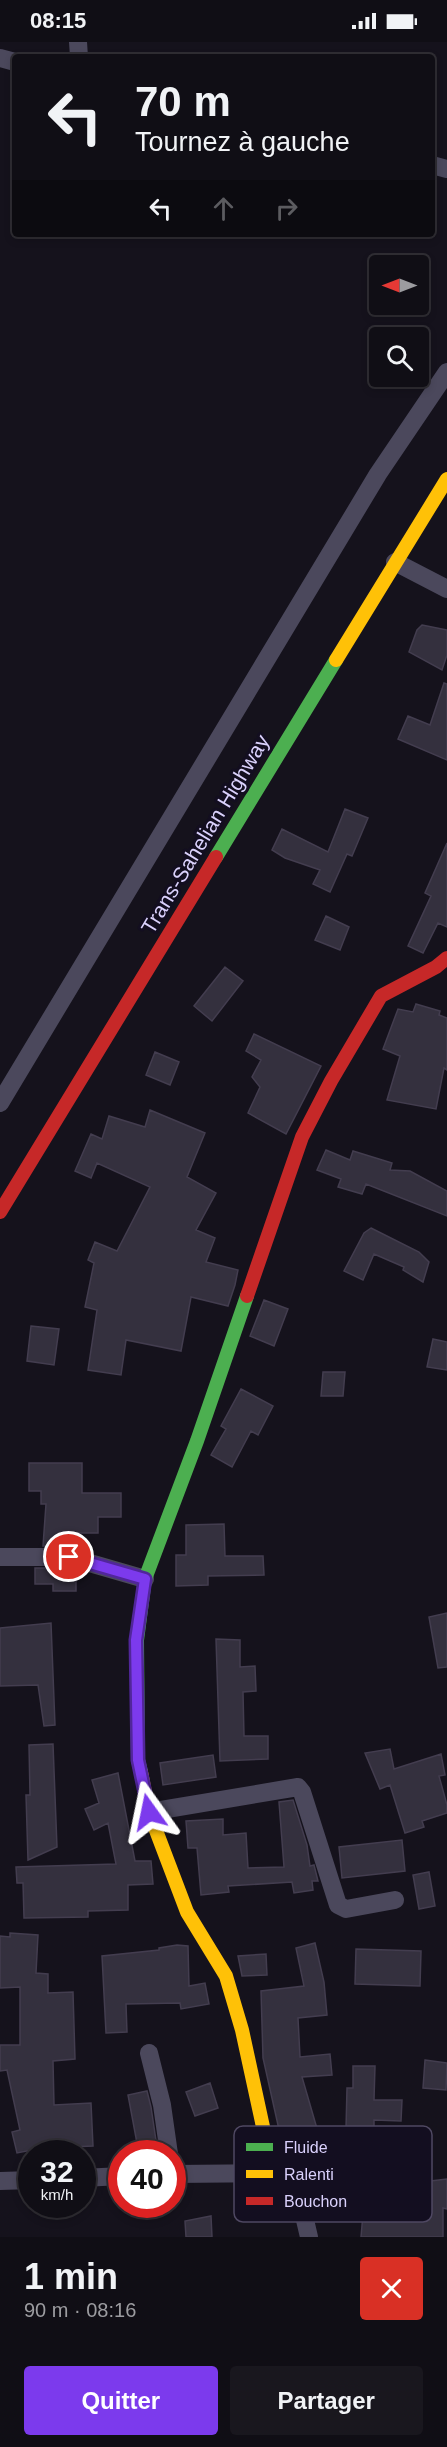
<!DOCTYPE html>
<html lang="fr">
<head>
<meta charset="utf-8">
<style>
  :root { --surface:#100e15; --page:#19171e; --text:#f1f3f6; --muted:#9c9ca0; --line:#302e34; --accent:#7c3aed }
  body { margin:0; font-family:Arial,sans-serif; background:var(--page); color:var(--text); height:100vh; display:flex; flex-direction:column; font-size:22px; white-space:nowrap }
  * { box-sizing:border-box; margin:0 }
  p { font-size:20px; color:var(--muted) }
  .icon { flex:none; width:33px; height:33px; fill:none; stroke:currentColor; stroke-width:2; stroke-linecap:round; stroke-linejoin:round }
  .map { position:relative; height:2195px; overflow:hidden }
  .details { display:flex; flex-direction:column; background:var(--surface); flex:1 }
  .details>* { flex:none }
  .top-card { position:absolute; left:12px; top:12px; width:423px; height:183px; border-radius:6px; box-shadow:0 3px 9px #0003,0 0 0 2px var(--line); background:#100e15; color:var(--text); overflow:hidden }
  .needle { width:39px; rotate:270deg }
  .tools { position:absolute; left:369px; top:213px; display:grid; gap:12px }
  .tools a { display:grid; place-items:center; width:60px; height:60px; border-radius:6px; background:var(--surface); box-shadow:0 3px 9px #0003,0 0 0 2px var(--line); font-size:30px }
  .speed { position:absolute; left:18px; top:2098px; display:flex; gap:12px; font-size:30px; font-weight:700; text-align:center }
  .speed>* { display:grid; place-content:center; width:78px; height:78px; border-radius:50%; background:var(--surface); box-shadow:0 3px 9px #0003,0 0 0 2px var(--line); line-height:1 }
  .speed small { font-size:15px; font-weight:400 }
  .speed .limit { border:9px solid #d22; background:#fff; color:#111 }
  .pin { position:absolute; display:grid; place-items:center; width:51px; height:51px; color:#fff; margin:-26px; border:3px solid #fff; border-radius:50%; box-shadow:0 2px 6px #0007 }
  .me { position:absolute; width:66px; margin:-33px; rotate:348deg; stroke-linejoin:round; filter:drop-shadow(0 0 4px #0008) }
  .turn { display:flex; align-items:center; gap:21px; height:126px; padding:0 24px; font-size:27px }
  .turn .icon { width:78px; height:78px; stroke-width:2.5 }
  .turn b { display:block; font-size:42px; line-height:51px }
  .lanes { display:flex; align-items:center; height:57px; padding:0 24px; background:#0003; justify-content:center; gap:30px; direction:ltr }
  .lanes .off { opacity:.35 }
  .round { display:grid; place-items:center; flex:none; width:63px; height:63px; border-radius:6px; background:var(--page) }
  .headline { display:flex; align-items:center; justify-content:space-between; height:102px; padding:0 24px }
  h1 { font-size:36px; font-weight:700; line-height:45px }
  .button { display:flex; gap:12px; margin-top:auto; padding:12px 24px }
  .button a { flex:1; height:69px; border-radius:6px; background:var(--accent); color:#fff; font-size:24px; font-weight:700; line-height:69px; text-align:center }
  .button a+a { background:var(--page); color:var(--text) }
  .status { display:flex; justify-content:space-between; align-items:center; height:42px; padding:0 30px; background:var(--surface); direction:ltr }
  .status svg { height:16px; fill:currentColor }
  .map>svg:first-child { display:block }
</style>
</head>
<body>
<div class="status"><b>08:15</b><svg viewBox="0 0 49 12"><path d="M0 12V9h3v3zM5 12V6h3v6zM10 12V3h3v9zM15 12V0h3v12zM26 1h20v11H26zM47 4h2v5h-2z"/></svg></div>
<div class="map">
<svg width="447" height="2195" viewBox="0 0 447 2195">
  <rect width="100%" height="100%" fill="#15121c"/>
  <!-- building -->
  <path fill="#34303e" stroke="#433d4f" stroke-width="1.5" d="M 422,583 L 447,588 L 447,613 L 442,628 L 409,610 L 417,588 Z
    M 444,641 L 447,642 L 447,718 L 398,697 L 408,674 L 430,683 Z
    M 345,767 L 368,776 L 352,814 L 347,812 L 330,850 L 313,842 L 320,828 L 285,816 L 272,808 L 282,787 L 328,810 Z
    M 447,801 L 447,885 L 438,881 L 423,911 L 408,904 L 431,854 L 425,851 Z
    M 326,874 L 349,885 L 340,908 L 315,898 Z
    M 225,925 L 243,939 L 212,979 L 194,964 Z
    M 416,962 L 440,969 L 439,973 L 447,976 L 447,1028 L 444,1026 L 436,1067 L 387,1058 L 400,1014 L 383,1007 L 398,967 L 413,970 Z
    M 254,992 L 321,1024 L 286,1092 L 248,1071 L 260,1045 L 252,1035 L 261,1018 L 246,1009 Z
    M 155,1010 L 179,1020 L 170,1043 L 146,1033 Z
    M 150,1068 L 205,1091 L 187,1135 L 216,1151 L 196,1188 L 215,1196 L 206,1220 L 238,1228 L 235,1243 L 228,1264 L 191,1255 L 181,1309 L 126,1298 L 121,1333 L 88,1328 L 97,1268 L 85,1265 L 94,1221 L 88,1218 L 95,1200 L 117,1209 L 150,1145 L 97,1121 L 91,1136 L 75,1129 L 91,1092 L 102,1097 L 109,1074 L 145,1085 Z
    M 326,1108 L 350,1118 L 353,1109 L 392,1121 L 390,1128 L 410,1129 L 447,1149 L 447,1174 L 366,1142 L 362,1152 L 338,1145 L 341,1137 L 317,1128 Z
    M 371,1186 L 419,1210 L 429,1220 L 423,1240 L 403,1228 L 404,1225 L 374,1212 L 363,1238 L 344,1229 L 364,1191 Z
    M 264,1258 L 288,1267 L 274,1304 L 250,1294 Z
    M 31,1284 L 59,1287 L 54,1323 L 27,1319 Z
    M 433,1297 L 447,1300 L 447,1328 L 427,1325 Z
    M 323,1330 L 345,1330 L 343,1354 L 321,1354 Z
    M 241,1347 L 273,1364 L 258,1393 L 251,1389 L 232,1425 L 211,1413 L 226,1387 L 221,1384 Z
    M 29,1421 L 82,1421 L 82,1451 L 121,1451 L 121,1475 L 98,1475 L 98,1491 L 73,1491 L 72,1504 L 43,1504 L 46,1462 L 41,1462 L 41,1449 L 29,1449 Z
    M 224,1482 L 225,1514 L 263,1514 L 264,1533 L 208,1534 L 208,1543 L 176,1544 L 176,1513 L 186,1513 L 186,1483 Z
    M 35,1526 L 67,1526 L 76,1529 L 76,1549 L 53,1549 L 53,1542 L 35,1542 Z
    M 447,1571 L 447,1625 L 438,1626 L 429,1575 Z
    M 51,1581 L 55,1683 L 44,1684 L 38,1643 L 0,1644 L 0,1586 Z
    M 216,1597 L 240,1598 L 240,1625 L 255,1624 L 256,1649 L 243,1650 L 244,1694 L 268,1694 L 268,1717 L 220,1719 Z
    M 53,1702 L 57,1805 L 28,1818 L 26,1753 L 30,1753 L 29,1703 Z
    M 390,1707 L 394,1727 L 441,1712 L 445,1733 L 439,1734 L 447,1763 L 447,1771 L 422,1779 L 424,1785 L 405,1791 L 390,1743 L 380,1747 L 365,1711 Z
    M 213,1713 L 216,1735 L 163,1743 L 160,1721 Z
    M 118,1731 L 135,1819 L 151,1819 L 153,1842 L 128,1843 L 128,1868 L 88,1869 L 88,1875 L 24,1876 L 23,1841 L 17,1841 L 16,1825 L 116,1822 L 108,1781 L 94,1788 L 85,1767 L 99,1761 L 92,1738 Z
    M 293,1758 L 307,1803 L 310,1824 L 314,1823 L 318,1839 L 312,1839 L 313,1848 L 294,1851 L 292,1840 L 228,1844 L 229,1850 L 201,1853 L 197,1806 L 188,1806 L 186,1779 L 223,1777 L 223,1793 L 246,1791 L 248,1826 L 284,1825 L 279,1760 Z
    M 402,1798 L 405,1829 L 342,1836 L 339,1805 Z
    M 429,1830 L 435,1864 L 419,1867 L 413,1833 Z
    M 10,1891 L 38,1893 L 36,1931 L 48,1932 L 48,1951 L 73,1950 L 75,2017 L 53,2019 L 54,2063 L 91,2061 L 93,2104 L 69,2105 L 68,2101 L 17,2111 L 12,2090 L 20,2088 L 7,2028 L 0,2029 L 0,2003 L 20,2003 L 20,1945 L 0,1946 L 0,1894 L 10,1895 Z
    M 315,1901 L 324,1940 L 327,1973 L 298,1976 L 300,2015 L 330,2012 L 332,2033 L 302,2035 L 318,2090 L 282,2101 L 263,2016 L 261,1949 L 304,1944 L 296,1906 Z
    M 177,1903 L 188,1904 L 189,1944 L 205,1941 L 209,1962 L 181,1967 L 180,1961 L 126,1962 L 127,1990 L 106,1991 L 102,1914 L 159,1908 L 159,1906 Z
    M 356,1907 L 421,1909 L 420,1944 L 355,1942 Z
    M 266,1912 L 267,1933 L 242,1934 L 238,1914 Z
    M 425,2018 L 447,2021 L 446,2048 L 423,2046 Z
    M 353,2024 L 375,2024 L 374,2058 L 402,2058 L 401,2079 L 374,2078 L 374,2087 L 346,2087 L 347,2046 L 353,2046 Z
    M 210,2041 L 218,2066 L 195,2074 L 186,2050 Z
    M 147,2049 L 151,2065 L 158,2112 L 139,2112 L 128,2053 Z
    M 447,2137 L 447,2167 L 443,2166 L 443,2195 L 361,2195 L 363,2172 L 404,2175 L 407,2139 L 422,2140 Z
    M 211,2174 L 212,2195 L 186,2195 L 185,2179 Z"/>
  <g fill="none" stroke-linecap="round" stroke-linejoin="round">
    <!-- street -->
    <path stroke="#4b485c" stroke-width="18" d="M 78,0 L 79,15
      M 0,16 L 15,20
      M 432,123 L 447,127
      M 395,520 L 447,547
      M 0,1061 L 378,432 L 447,330
      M 0,1515 L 69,1515 L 145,1537
      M 149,1770 L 298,1745 L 302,1750 L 338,1863 L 346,1867 L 395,1858
      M 149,2011 L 162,2063 L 169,2112
      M 294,2131 L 420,2126
      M 172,2132 L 294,2131 L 309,2195
      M 82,2136 L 122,2134
      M 0,2139 L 32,2138"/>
    <!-- fast -->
    <path stroke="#4caf50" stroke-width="14" d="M 216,815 L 336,618
      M 141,1730 L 138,1718 L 137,1598 L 145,1537 L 197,1399 L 247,1254"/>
    <!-- slow -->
    <path stroke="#ffc107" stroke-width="14" d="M 336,618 L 447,437
      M 141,1730 L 149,1770 L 187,1870 L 226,1934 L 242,1988 L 273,2131"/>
    <!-- jam -->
    <path stroke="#c62828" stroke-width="14" d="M 0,1170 L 216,815
      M 247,1254 L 302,1095 L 331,1039 L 381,954 L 436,925 L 447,916"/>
  </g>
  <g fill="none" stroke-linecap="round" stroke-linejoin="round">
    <defs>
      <path id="route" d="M 69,1515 L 145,1537 L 136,1598 L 138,1718 L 149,1770"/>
    </defs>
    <!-- route casing -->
    <use href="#route" stroke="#51269a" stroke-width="15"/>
    <!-- route -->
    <use href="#route" stroke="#7c3aed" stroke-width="10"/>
  </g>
  <g text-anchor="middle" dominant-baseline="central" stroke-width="6" stroke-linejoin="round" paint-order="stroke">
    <!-- street labels -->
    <g font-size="21" fill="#dad1fc" stroke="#130e20">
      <text transform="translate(205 792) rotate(-59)">Trans-Sahelian Highway</text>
    </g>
  </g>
  <!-- legend -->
  <rect x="234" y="2084" width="198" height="96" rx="9" fill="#130e20" stroke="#4f4862" stroke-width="1.5"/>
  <rect x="246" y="2101" width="27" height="8" fill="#4caf50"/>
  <rect x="246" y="2128" width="27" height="8" fill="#ffc107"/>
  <rect x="246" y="2155" width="27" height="8" fill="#c62828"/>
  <g font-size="16" fill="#dad1fc">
    <text x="284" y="2111">Fluide</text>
    <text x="284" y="2138">Ralenti</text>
    <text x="284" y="2165">Bouchon</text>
  </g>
</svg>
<div class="tools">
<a><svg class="needle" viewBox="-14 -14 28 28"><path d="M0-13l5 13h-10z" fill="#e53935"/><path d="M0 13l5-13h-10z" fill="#9c9ca0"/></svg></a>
<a><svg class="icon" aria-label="search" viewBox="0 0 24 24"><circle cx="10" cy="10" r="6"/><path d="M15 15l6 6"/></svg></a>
</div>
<div class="speed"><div>32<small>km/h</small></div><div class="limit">40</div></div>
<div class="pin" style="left:69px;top:1515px;background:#d93025"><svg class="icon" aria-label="arrive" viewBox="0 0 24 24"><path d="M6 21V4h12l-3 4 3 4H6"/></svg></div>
<svg class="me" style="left:149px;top:1770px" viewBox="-20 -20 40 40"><path d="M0-17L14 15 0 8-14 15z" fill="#7c3aed" stroke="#fff" stroke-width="4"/></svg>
<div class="top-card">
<div class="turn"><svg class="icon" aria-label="left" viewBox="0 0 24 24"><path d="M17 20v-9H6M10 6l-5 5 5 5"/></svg><div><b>70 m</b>Tournez à gauche</div></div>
<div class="lanes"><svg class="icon" aria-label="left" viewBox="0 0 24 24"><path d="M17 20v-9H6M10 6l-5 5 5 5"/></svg><svg class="icon off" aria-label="ahead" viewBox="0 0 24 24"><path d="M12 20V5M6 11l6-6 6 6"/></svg><svg class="icon off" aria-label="right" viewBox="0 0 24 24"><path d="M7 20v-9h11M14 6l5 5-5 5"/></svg></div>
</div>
</div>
<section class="details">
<div class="headline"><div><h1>1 min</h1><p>90 m · 08:16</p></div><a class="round" style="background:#d93025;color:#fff"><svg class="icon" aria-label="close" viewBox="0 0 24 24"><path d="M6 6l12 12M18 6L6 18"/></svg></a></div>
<div class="button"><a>Quitter</a><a>Partager</a></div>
</section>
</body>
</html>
